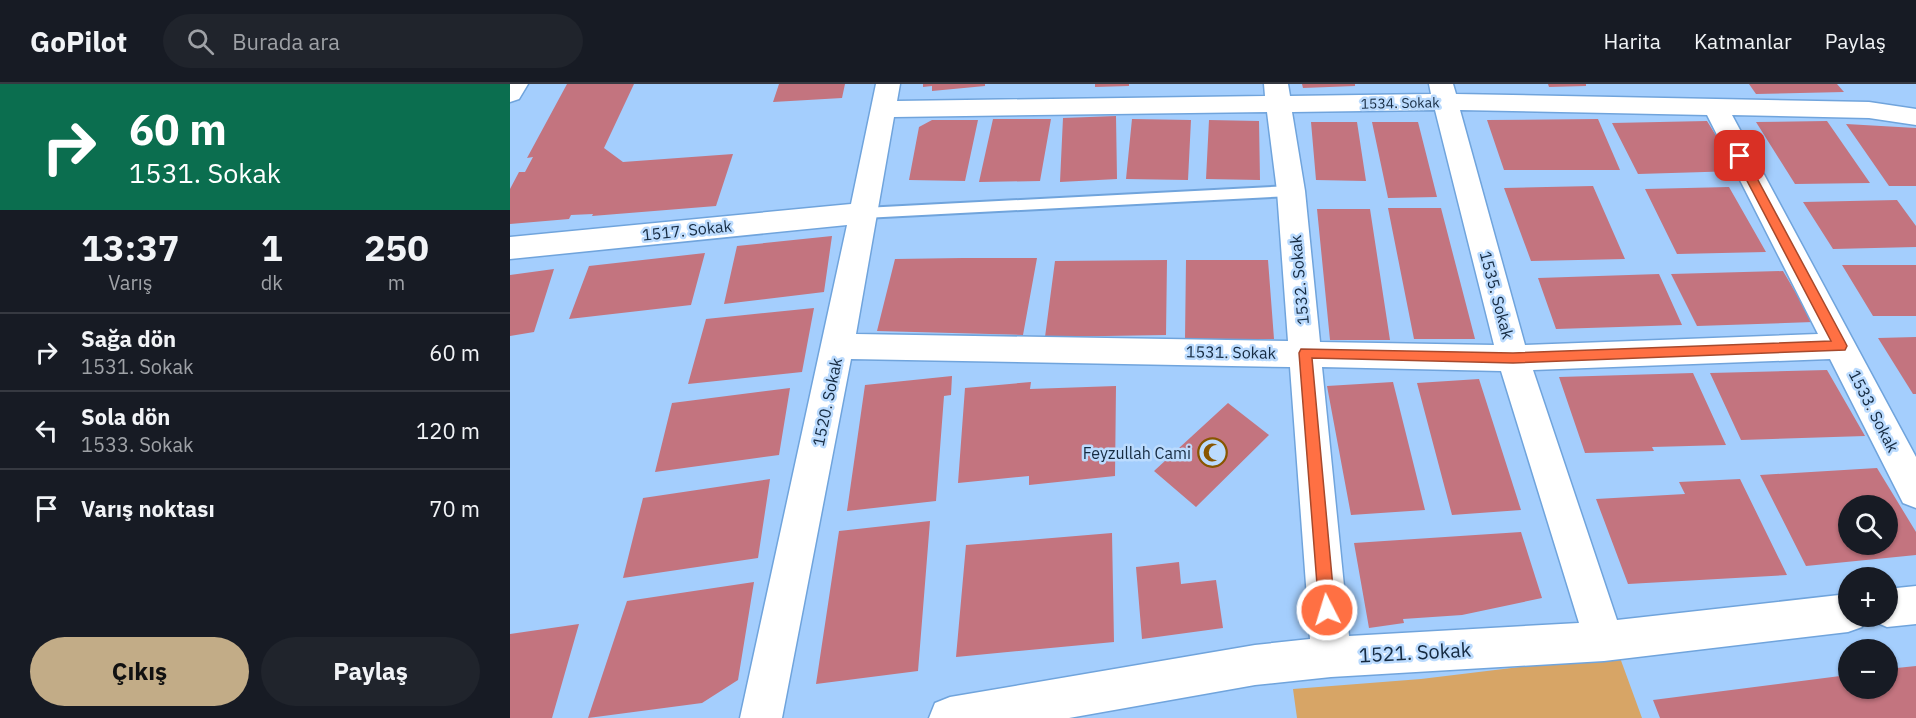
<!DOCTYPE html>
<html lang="tr">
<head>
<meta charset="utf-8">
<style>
  :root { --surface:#171b24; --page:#20242c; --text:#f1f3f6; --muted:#9ea1a6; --line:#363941; --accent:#c2ac87 }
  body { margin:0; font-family:"IBM Plex Sans",sans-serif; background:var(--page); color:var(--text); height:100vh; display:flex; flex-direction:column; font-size:22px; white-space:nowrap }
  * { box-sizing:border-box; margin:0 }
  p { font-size:20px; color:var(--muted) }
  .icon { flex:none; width:33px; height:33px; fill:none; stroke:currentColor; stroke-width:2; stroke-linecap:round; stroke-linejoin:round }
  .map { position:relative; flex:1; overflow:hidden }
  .drawer { display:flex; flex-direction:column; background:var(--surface); width:510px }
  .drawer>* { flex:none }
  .hud { background:#0b6e4f; color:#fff; overflow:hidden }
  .controls { position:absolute; left:1328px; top:411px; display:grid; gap:12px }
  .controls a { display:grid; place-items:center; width:60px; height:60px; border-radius:50%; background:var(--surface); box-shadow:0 2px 4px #0004; font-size:30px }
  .pin { position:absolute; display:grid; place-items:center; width:51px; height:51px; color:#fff; margin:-26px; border-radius:12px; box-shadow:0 3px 9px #0006 }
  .me { position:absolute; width:66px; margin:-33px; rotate:355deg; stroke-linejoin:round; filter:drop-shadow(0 0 4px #0008) }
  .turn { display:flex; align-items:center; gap:21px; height:126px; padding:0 30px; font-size:27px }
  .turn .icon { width:78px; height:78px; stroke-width:2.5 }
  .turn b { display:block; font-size:42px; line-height:51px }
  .eta { display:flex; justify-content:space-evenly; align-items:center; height:102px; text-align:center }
  .eta b { font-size:36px; font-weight:700; line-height:42px }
  .cta { display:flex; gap:12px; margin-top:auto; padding:12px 30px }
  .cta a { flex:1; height:69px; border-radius:36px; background:var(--accent); color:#111; font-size:24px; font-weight:700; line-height:69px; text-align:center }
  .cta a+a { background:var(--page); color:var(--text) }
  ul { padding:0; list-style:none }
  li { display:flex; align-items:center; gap:18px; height:78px; padding:0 30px; border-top:2px solid var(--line) }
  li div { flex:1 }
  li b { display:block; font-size:22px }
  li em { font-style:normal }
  header { display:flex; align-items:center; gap:36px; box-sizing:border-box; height:84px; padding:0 30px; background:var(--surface); border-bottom:2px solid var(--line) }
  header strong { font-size:28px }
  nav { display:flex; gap:33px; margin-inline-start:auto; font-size:21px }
  .search { width:420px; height:54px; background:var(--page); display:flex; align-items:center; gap:15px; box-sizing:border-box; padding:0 21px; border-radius:33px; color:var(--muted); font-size:22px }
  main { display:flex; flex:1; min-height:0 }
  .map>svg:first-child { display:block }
</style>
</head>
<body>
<header>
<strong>GoPilot</strong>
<div class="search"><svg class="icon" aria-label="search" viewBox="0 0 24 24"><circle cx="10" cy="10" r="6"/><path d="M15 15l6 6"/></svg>Burada ara</div>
<nav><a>Harita</a><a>Katmanlar</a><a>Paylaş</a></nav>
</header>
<main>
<section class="drawer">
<div class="hud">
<div class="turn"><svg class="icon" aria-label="right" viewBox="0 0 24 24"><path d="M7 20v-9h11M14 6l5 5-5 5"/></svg><div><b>60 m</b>1531. Sokak</div></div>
</div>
<div class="eta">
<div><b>13:37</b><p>Varış</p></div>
<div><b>1</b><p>dk</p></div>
<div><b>250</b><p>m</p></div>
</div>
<ul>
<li><svg class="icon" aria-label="right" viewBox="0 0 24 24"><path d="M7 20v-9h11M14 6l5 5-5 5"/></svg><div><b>Sağa dön</b><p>1531. Sokak</p></div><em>60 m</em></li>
<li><svg class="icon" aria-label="left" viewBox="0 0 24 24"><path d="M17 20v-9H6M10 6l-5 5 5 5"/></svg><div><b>Sola dön</b><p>1533. Sokak</p></div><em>120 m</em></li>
<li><svg class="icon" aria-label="arrive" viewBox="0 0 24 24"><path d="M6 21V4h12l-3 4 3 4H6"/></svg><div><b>Varış noktası</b></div><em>70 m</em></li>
</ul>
<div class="cta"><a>Çıkış</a><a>Paylaş</a></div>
</section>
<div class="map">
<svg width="1406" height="634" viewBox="0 0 1406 634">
  <rect width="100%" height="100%" fill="#a4cefd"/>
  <!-- green -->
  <path fill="#d7a566" d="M 1109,571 L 1132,634 L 787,634 L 783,605 L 911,595 Z"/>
  <!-- building -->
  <path fill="#c3747f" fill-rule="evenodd" d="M 57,0 L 124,0 L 94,64 L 113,78 L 223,70 L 206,122 L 82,132 L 83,130 L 61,131 L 59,135 L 0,140 L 0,105 L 9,88 L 15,88 L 23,73 L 17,74 Z
    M 269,0 L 335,0 L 332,14 L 263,18 Z
    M 413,0 L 475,0 L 475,2 L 422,7 L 422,2 L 413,3 Z
    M 585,0 L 619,0 L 619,2 L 585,3 Z
    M 792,0 L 845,0 L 845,2 L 793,4 Z
    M 1038,0 L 1076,0 L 1076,2 L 1039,3 Z
    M 1239,0 L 1327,0 L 1334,8 L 1246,10 Z
    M 606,32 L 607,95 L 550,98 L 553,34 Z
    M 483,35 L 541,35 L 530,97 L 469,98 Z
    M 622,35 L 681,36 L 678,96 L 616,95 Z
    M 1088,35 L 1110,86 L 994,86 L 977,36 Z
    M 422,36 L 468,36 L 455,97 L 399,96 L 409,43 Z
    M 699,36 L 749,37 L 750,96 L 696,95 Z
    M 1197,37 L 1228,87 L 1128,90 L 1102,39 Z
    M 1317,37 L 1360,99 L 1285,100 L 1246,38 Z
    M 801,38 L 847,38 L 856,97 L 806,96 Z
    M 862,38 L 908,38 L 927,113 L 878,114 Z
    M 1336,40 L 1406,44 L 1406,102 L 1379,102 Z
    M 1083,102 L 1115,175 L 1021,177 L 994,104 Z
    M 1219,103 L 1256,168 L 1167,170 L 1135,105 Z
    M 1387,116 L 1406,142 L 1406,163 L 1323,165 L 1293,118 Z
    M 878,124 L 931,124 L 965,255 L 904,255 Z
    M 807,125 L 860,125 L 880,256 L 820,256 Z
    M 322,152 L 314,208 L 214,220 L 227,162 Z
    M 195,169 L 181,221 L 59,235 L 79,182 Z
    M 453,174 L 527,174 L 513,251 L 367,247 L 385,175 Z
    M 657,176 L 656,251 L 535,253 L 545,177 Z
    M 676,176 L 758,176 L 764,255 L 675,255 Z
    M 1332,181 L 1406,181 L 1406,232 L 1363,232 Z
    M 44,185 L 24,248 L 0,252 L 0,191 Z
    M 1273,187 L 1303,238 L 1187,242 L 1161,190 Z
    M 1149,190 L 1172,241 L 1046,245 L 1028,194 Z
    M 304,224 L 292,288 L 178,300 L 196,235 Z
    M 1406,253 L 1406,310 L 1403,310 L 1368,254 Z
    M 1317,286 L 1355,352 L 1231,356 L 1200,289 Z
    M 1183,289 L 1216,361 L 1142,363 L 1144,367 L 1075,369 L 1049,293 Z
    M 442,292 L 441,311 L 434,312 L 426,417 L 337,427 L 355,301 Z
    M 969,295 L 1011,426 L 942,431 L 907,299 Z
    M 521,298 L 520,305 L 606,302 L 605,392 L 519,401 L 519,392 L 448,399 L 455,304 Z
    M 883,298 L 915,426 L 841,431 L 817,302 Z
    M 280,304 L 269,371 L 145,388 L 162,319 Z
    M 718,319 L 759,351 L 686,423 L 644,387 Z
    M 1367,384 L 1406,448 L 1406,471 L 1296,482 L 1250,391 ZM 1338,422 L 1377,422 L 1377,460 L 1338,460 Z
    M 260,395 L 248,474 L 113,494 L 133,414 Z
    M 1230,395 L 1277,491 L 1118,500 L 1086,415 L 1175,410 L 1169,398 Z
    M 420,437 L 408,587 L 306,600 L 329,447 Z
    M 1011,448 L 1032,514 L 952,531 L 893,535 L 894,539 L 859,544 L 844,459 Z
    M 602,449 L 604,558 L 446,573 L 456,461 Z
    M 669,478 L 671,500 L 706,496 L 713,544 L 632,555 L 626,483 Z
    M 244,498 L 228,596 L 192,619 L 78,634 L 117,517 Z
    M 69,540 L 42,634 L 0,634 L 0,550 Z
    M 1406,582 L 1406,634 L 1150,634 L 1143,616 L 1338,591 L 1338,604 L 1377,604 L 1377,585 Z"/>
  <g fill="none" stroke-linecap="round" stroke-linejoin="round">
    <defs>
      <path id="service" d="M 781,102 L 788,107 L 781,112 L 354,134 L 347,129 L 354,124 Z"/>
      <path id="minor" d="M 0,0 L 18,0 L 9,15 L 0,18 Z
        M 366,0 L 390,0 L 387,17 L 755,12 L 754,0 L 778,0 L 780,12 L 921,10 L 919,0 L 943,0 L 946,10 L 1359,18 L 1406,25 L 1406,41 L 1359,34 L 1222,31 L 1406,373 L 1406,424 L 1393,419 L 1320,275 L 1023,286 L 1107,536 L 1338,510 L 1338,532 L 1356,532 L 1352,543 L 1338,548 L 1094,577 L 821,593 L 745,601 L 559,634 L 419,634 L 425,619 L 440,613 L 745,561 L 800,555 L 780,283 L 341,275 L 272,634 L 230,634 L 337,141 L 0,175 L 0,153 L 341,120 ZM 925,26 L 984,261 L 810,258 L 795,107 L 782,28 ZM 950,26 L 1197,31 L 1308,250 L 1015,261 ZM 757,28 L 767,107 L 778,257 L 346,250 L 384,33 ZM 812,283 L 991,287 L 1069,539 L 839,552 Z
        M 1406,502 L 1406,540 L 1377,543 L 1363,537 L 1361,532 L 1377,532 L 1377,505 Z"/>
    </defs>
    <!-- service casing -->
    <use href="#service" stroke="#70a4dc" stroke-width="4"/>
    <!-- minor casing -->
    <use href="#minor" stroke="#70a4dc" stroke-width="3"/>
    <!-- service -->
    <use href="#service" fill="#fff" fill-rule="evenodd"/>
    <!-- minor -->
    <use href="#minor" fill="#fff" fill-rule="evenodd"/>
  </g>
  <!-- route -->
  <path fill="#ff7043" stroke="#a6492c" stroke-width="1.5" d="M 1230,68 L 1235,72 L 1335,258 L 1337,262 L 1335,266 L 1003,279 L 802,274 L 825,526 L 823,532 L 817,534 L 811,532 L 809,526 L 789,269 L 791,265 L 1003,269 L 1321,257 L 1224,72 Z"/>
  <!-- icons -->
  <defs>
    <symbol id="mosque-ring" viewBox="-11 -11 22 22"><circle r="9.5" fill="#bbdbfe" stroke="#885600" stroke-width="1.5"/><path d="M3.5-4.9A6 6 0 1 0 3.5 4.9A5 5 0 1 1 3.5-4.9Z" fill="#885600"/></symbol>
  </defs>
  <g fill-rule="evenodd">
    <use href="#mosque-ring" x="686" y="352" width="33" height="33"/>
  </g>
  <g text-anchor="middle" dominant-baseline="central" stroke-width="5" stroke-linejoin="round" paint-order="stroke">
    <!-- far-street labels -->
    <g font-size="14" fill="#152a41" stroke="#bbdbfe">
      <text transform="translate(890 19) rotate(-1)">1534. Sokak</text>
    </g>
    <!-- street labels -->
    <g font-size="16" fill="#152a41" stroke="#bbdbfe">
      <text transform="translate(177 146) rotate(-6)">1517. Sokak</text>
      <text transform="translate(789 196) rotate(-95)">1532. Sokak</text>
      <text transform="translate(987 211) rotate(75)">1535. Sokak</text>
      <text transform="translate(721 268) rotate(1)">1531. Sokak</text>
      <text transform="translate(317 318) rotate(-78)">1520. Sokak</text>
      <text transform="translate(1364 327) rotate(63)">1533. Sokak</text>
    </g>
    <!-- poi labels -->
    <g font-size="16" fill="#152a41" stroke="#bbdbfe" text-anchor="end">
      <text x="681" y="369">Feyzullah Cami</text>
    </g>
    <!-- near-street labels -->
    <g font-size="20" fill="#152a41" stroke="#bbdbfe">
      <text transform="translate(905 568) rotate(-3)">1521. Sokak</text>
    </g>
  </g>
</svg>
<div class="controls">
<a><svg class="icon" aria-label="search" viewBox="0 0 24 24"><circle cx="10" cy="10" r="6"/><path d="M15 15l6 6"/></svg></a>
<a>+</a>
<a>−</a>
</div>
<div class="pin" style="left:1230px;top:72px;background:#d93025"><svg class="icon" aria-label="arrive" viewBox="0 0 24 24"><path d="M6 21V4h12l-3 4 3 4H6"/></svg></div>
<svg class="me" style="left:817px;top:526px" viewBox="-20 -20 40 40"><circle r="17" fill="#ff7043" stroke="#fff" stroke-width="3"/><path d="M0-11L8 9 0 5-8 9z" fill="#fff"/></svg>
</div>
</main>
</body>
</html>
